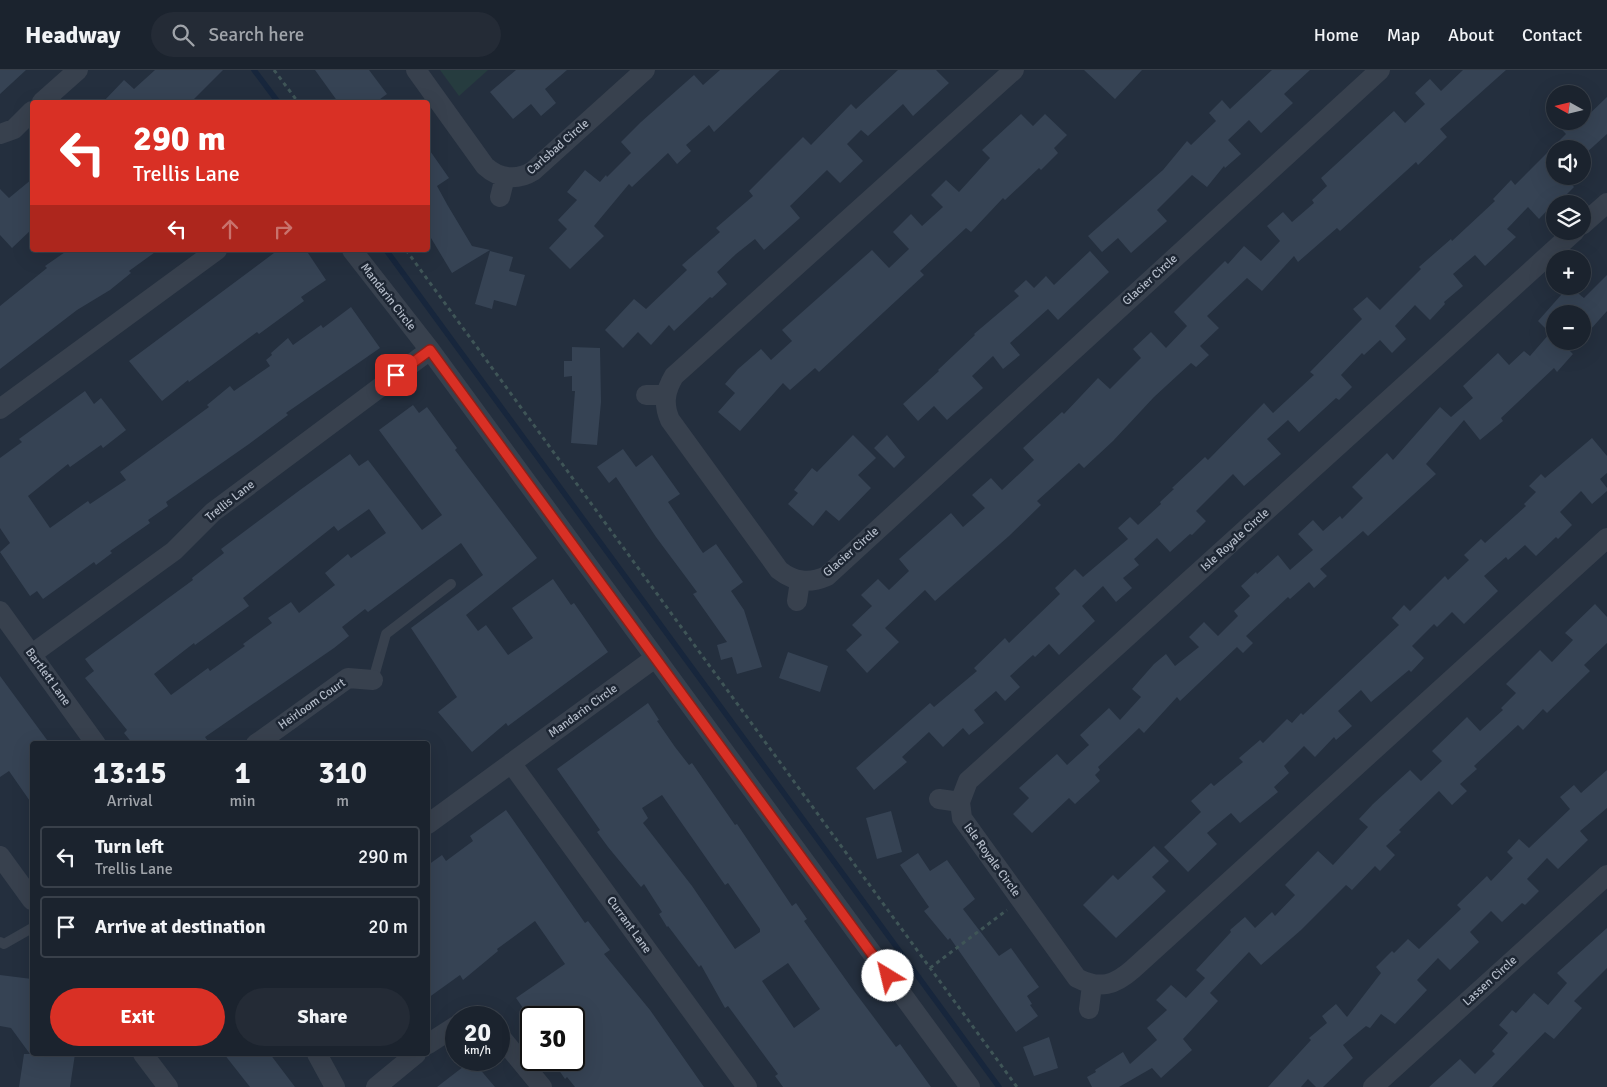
<!DOCTYPE html>
<html lang="en">
<head>
<meta charset="utf-8">
<style>
  :root { --surface:#1b232e; --page:#242b36; --text:#f1f3f6; --muted:#a0a4aa; --line:#39404a; --accent:#d93025 }
  body { margin:0; font-family:Signika,sans-serif; background:var(--page); color:var(--text); height:100vh; display:flex; flex-direction:column; font-size:19px; white-space:nowrap }
  * { box-sizing:border-box; margin:0 }
  p { font-size:16px; color:var(--muted) }
  .icon { flex:none; width:28px; height:28px; fill:none; stroke:currentColor; stroke-width:2; stroke-linecap:round; stroke-linejoin:round }
  .map { position:relative; flex:1; overflow:hidden }
  .drawer { position:absolute; left:30px; top:671px; width:400px; height:315px; display:flex; flex-direction:column; background:var(--surface); border-radius:5px; box-shadow:0 5px 20px #0002,0 0 0 1px var(--line) }
  .drawer>* { flex:none }
  .guide { position:absolute; left:30px; top:30px; width:400px; height:152px; border-radius:5px; box-shadow:0 5px 20px #0002,0 0 0 1px var(--line); background:#d93025; color:#fff; overflow:hidden }
  .needle { width:32px; rotate:278deg }
  .controls { position:absolute; left:1546px; top:15px; display:grid; gap:10px }
  .controls a { display:grid; place-items:center; width:45px; height:45px; border-radius:50%; background:var(--surface); box-shadow:0 5px 20px #0002,0 0 0 1px var(--line); font-size:25px }
  .speed { position:absolute; left:445px; top:936px; display:flex; gap:10px; font-size:25px; font-weight:700; text-align:center }
  .speed>* { display:grid; place-content:center; width:65px; height:65px; border-radius:50%; background:var(--surface); box-shadow:0 5px 20px #0002,0 0 0 1px var(--line); line-height:1 }
  .speed small { font-size:12px; font-weight:400 }
  .speed .limit { border:2px solid #111; border-radius:8px; background:#fff; color:#111 }
  .pin { position:absolute; display:grid; place-items:center; width:42px; height:42px; color:#fff; margin:-21px; border-radius:10px; box-shadow:0 2px 8px #0006 }
  .me { position:absolute; width:55px; margin:-28px; rotate:324deg; stroke-linejoin:round; filter:drop-shadow(0 0 4px #0008) }
  .turn { display:flex; align-items:center; gap:18px; height:105px; padding:0 20px; font-size:22px }
  .turn .icon { width:65px; height:65px; stroke-width:2.5 }
  .turn b { display:block; font-size:35px; line-height:42px }
  .lanes { display:flex; align-items:center; height:48px; padding:0 20px; background:#0003; justify-content:center; gap:25px; direction:ltr }
  .lanes .off { opacity:.35 }
  .eta { display:flex; justify-content:space-evenly; align-items:center; height:85px; text-align:center }
  .eta b { font-size:30px; font-weight:700; line-height:35px }
  .button { display:flex; gap:10px; margin-top:auto; padding:10px 20px }
  .button a { flex:1; height:58px; border-radius:30px; background:var(--accent); color:#fff; font-size:20px; font-weight:700; line-height:58px; text-align:center }
  .button a+a { background:var(--page); color:var(--text) }
  ul { padding:0; list-style:none }
  li { display:flex; align-items:center; gap:15px; height:62px; margin:0 10px 8px; padding:0 10px; border:2px solid var(--line); border-radius:5px }
  li div { flex:1 }
  li b { display:block; font-size:19px }
  li em { font-style:normal }
  header { display:flex; align-items:center; gap:30px; box-sizing:border-box; height:70px; padding:0 25px; background:var(--surface); border-bottom:1px solid var(--line) }
  header strong { font-size:24px }
  nav { display:flex; gap:28px; margin-inline-start:auto; font-size:18px }
  .search { width:350px; height:45px; background:var(--page); display:flex; align-items:center; gap:12px; box-sizing:border-box; padding:0 18px; border-radius:28px; color:var(--muted); font-size:19px }
  .map>svg:first-child { display:block }
</style>
</head>
<body>
<header>
<strong>Headway</strong>
<div class="search"><svg class="icon" aria-label="search" viewBox="0 0 24 24"><circle cx="10" cy="10" r="6"/><path d="M15 15l6 6"/></svg>Search here</div>
<nav><a>Home</a><a>Map</a><a>About</a><a>Contact</a></nav>
</header>
<div class="map">
<svg width="1607" height="1017" viewBox="0 0 1607 1017">
  <rect width="100%" height="100%" fill="#242f3e"/>
  <!-- green -->
  <path fill="#263c3f" d="M 440,0 L 488,0 L 459,26 Z"/>
  <g fill="none" stroke-linecap="round" stroke-linejoin="round">
    <!-- stream -->
    <path stroke="#17263c" stroke-width="5.5" d="M 254,0 L 278,32
      M 386,180 L 999,1017"/>
  </g>
  <!-- building -->
  <path fill="#364354" fill-rule="evenodd" d="M 0,0 L 26,0 L 0,24 Z
    M 155,0 L 223,0 L 191,32 L 103,32 L 124,10 L 134,19 Z
    M 315,0 L 369,0 L 387,24 L 376,32 L 338,32 Z
    M 516,0 L 567,0 L 545,19 L 556,33 L 541,46 L 531,34 L 513,49 L 490,22 Z
    M 720,0 L 780,0 L 714,62 L 709,55 L 686,75 L 691,81 L 677,94 L 668,83 L 632,117 L 629,114 L 594,156 L 604,166 L 570,199 L 549,178 L 567,159 L 558,150 L 577,130 L 567,122 L 585,100 L 600,112 L 606,105 L 607,107 L 631,83 L 621,72 L 641,52 L 694,5 L 703,15 Z
    M 898,0 L 936,0 L 949,13 L 913,46 L 903,34 L 868,66 L 861,60 L 847,74 L 863,91 L 840,113 L 827,100 L 790,136 L 800,148 L 764,180 L 755,169 L 736,184 L 717,202 L 727,214 L 712,228 L 710,227 L 674,261 L 669,255 L 651,275 L 638,262 L 623,278 L 605,260 L 634,229 L 646,239 L 687,200 L 682,195 L 720,162 L 716,158 L 753,126 L 749,121 L 803,67 L 811,75 L 851,34 L 856,39 Z
    M 1084,0 L 1142,0 L 1115,29 Z
    M 1272,0 L 1310,0 L 1284,24 L 1293,33 L 1261,63 L 1249,50 L 1228,70 L 1241,84 L 1225,98 L 1224,96 L 1207,117 L 1192,105 L 1157,140 L 1167,151 L 1131,183 L 1118,168 L 1102,182 L 1088,166 L 1163,100 L 1187,71 L 1191,75 L 1216,51 L 1209,43 L 1222,30 L 1230,39 Z
    M 1463,0 L 1506,0 L 1440,59 L 1447,67 L 1418,95 L 1416,92 L 1340,161 L 1337,158 L 1298,192 L 1294,186 L 1262,221 L 1247,208 L 1207,246 L 1219,258 L 1200,276 L 1209,285 L 1196,297 L 1191,293 L 1154,327 L 1113,371 L 1084,398 L 1079,393 L 1037,431 L 1041,435 L 1009,466 L 935,531 L 925,520 L 885,558 L 899,572 L 867,603 L 846,580 L 862,565 L 852,555 L 872,536 L 861,525 L 878,509 L 889,520 L 909,501 L 899,489 L 951,443 L 963,457 L 985,438 L 972,425 L 991,408 L 1002,420 L 1034,390 L 1023,378 L 1062,342 L 1064,344 L 1098,308 L 1110,319 L 1141,288 L 1133,279 L 1151,262 L 1166,278 L 1187,256 L 1174,242 L 1225,191 L 1228,194 L 1244,176 L 1261,191 L 1280,171 L 1267,156 L 1283,142 L 1292,152 L 1314,133 L 1312,130 L 1327,116 L 1321,108 L 1394,41 L 1405,53 L 1425,34 L 1415,23 L 1430,9 L 1441,21 Z
    M 1607,27 L 1607,64 L 1585,84 L 1582,79 L 1555,79 L 1555,106 L 1564,106 L 1574,117 L 1560,131 L 1558,129 L 1539,149 L 1528,137 L 1507,159 L 1516,167 L 1485,196 L 1475,185 L 1453,204 L 1463,216 L 1444,232 L 1445,234 L 1430,250 L 1415,235 L 1395,256 L 1406,269 L 1392,283 L 1380,270 L 1364,285 L 1362,283 L 1341,305 L 1352,317 L 1339,330 L 1336,328 L 1299,362 L 1288,350 L 1267,369 L 1281,384 L 1244,416 L 1233,404 L 1196,441 L 1206,451 L 1192,465 L 1190,464 L 1170,482 L 1157,468 L 1134,489 L 1139,495 L 1123,508 L 1132,518 L 1116,532 L 1103,516 L 1082,536 L 1095,551 L 1059,585 L 1049,574 L 1035,587 L 1033,585 L 1010,606 L 1020,617 L 1005,631 L 996,621 L 974,640 L 984,653 L 969,665 L 963,658 L 943,677 L 929,662 L 902,687 L 907,692 L 874,720 L 856,698 L 930,633 L 934,637 L 977,601 L 974,598 L 1005,568 L 1009,573 L 1060,524 L 1055,518 L 1075,499 L 1083,507 L 1128,469 L 1118,458 L 1130,447 L 1138,455 L 1161,434 L 1160,432 L 1174,419 L 1172,418 L 1205,387 L 1208,390 L 1264,333 L 1273,343 L 1314,305 L 1310,302 L 1362,249 L 1353,239 L 1367,227 L 1380,240 L 1421,199 L 1419,197 L 1451,169 L 1452,171 L 1495,131 L 1493,129 L 1511,110 L 1515,115 L 1566,64 L 1554,51 L 1582,51 Z
    M 1021,44 L 1033,56 L 1045,44 L 1067,65 L 1054,78 L 1058,83 L 1041,100 L 1039,98 L 1005,130 L 1003,128 L 971,162 L 966,158 L 920,201 L 924,205 L 819,302 L 815,298 L 790,320 L 783,313 L 740,361 L 718,342 L 735,323 L 725,314 L 738,299 L 761,279 L 771,290 L 792,271 L 782,260 L 872,180 L 889,198 L 909,179 L 893,162 L 911,144 L 922,156 L 943,137 L 931,125 L 946,110 L 959,122 L 990,88 L 982,80 Z
    M 428,78 L 449,108 L 437,116 L 448,136 L 472,176 L 490,180 L 452,203 L 428,163 Z
    M 32,109 L 32,159 L 12,178 L 0,165 L 0,119 L 9,128 Z
    M 68,180 L 158,180 L 129,201 L 131,203 L 110,220 L 77,240 L 0,299 L 0,236 L 47,198 L 45,196 Z
    M 278,180 L 306,180 L 326,210 L 301,227 L 304,231 L 259,264 L 257,262 L 189,312 L 188,310 L 162,331 L 129,291 Z
    M 490,181 L 513,187 L 509,201 L 525,205 L 516,236 L 494,230 L 492,239 L 475,234 Z
    M 1090,181 L 1109,202 L 1058,250 L 1048,239 L 1010,273 L 1020,285 L 1003,299 L 993,286 L 972,306 L 983,318 L 947,350 L 934,336 L 918,351 L 903,334 L 939,301 L 938,300 L 975,265 L 974,264 L 1019,226 L 1014,221 L 1026,210 L 1034,218 L 1046,206 L 1054,215 Z
    M 1607,205 L 1607,241 L 1582,269 L 1582,244 L 1555,244 L 1555,271 L 1575,271 L 1568,279 L 1573,284 L 1557,302 L 1554,298 L 1501,348 L 1503,351 L 1480,370 L 1464,350 L 1426,394 L 1436,404 L 1368,466 L 1363,461 L 1320,499 L 1327,506 L 1314,518 L 1309,512 L 1290,529 L 1288,527 L 1246,566 L 1253,573 L 1243,583 L 1237,577 L 1180,631 L 1177,627 L 1144,663 L 1139,658 L 1098,697 L 1100,700 L 1095,705 L 1100,711 L 1075,734 L 1069,728 L 1032,763 L 1013,744 L 1029,728 L 1019,718 L 1057,684 L 1067,695 L 1089,675 L 1080,665 L 1109,638 L 1120,650 L 1141,627 L 1132,619 L 1154,594 L 1166,584 L 1175,596 L 1199,577 L 1189,567 L 1204,552 L 1218,566 L 1238,546 L 1234,541 L 1250,526 L 1241,516 L 1256,502 L 1257,504 L 1278,485 L 1290,500 L 1313,480 L 1298,464 L 1313,450 L 1323,461 L 1340,446 L 1342,449 L 1363,428 L 1352,417 L 1387,383 L 1393,390 L 1440,337 L 1451,347 L 1473,328 L 1463,316 L 1498,283 L 1509,295 L 1524,281 L 1530,286 L 1550,263 L 1538,251 L 1569,216 L 1584,228 Z
    M 351,237 L 380,278 L 286,343 L 288,345 L 249,374 L 166,432 L 168,436 L 148,450 L 150,453 L 110,481 L 112,483 L 96,495 L 94,492 L 43,529 L 37,521 L 30,526 L 0,482 L 10,473 L 0,458 L 0,388 L 22,372 L 19,369 L 85,321 L 94,334 L 101,328 L 126,360 L 103,378 L 101,375 L 70,397 L 68,394 L 28,426 L 50,458 L 88,431 L 90,434 L 126,410 L 120,402 L 209,337 L 207,335 L 230,316 L 234,321 L 270,296 L 266,290 L 272,285 L 271,283 L 288,268 L 293,275 L 321,255 L 323,258 Z
    M 572,277 L 600,278 L 601,332 L 597,375 L 571,373 L 575,321 L 572,321 L 572,306 L 564,307 L 564,291 L 572,291 Z
    M 413,335 L 419,343 L 427,337 L 457,378 L 455,380 L 537,488 L 466,545 L 478,561 L 486,555 L 508,585 L 533,568 L 512,538 L 553,509 L 571,535 L 574,533 L 608,582 L 508,656 L 506,653 L 472,682 L 438,642 L 457,627 L 411,558 L 483,505 L 461,473 L 368,542 L 365,539 L 342,557 L 349,566 L 334,578 L 205,667 L 210,674 L 133,674 L 124,663 L 127,660 L 85,608 L 94,601 L 85,589 L 193,510 L 192,508 L 224,483 L 221,479 L 300,420 L 350,384 L 359,396 L 368,390 L 422,460 L 442,445 L 379,360 ZM 369,439 L 386,463 L 351,488 L 348,484 L 325,503 L 335,515 L 299,543 L 291,532 L 268,548 L 272,553 L 243,574 L 245,576 L 210,601 L 208,598 L 171,625 L 154,604 L 194,573 L 195,575 L 249,536 L 243,528 L 334,456 L 338,461 Z
    M 853,365 L 876,388 L 858,405 L 871,418 L 839,451 L 826,440 L 813,456 L 788,434 L 798,423 L 794,420 L 812,398 L 817,402 Z
    M 887,365 L 905,387 L 894,398 L 874,378 Z
    M 1592,368 L 1607,386 L 1607,403 L 1600,409 L 1607,418 L 1607,421 L 1592,434 L 1581,421 L 1560,442 L 1572,455 L 1558,469 L 1556,467 L 1536,486 L 1525,475 L 1508,490 L 1506,487 L 1484,506 L 1498,521 L 1464,554 L 1452,542 L 1437,557 L 1434,554 L 1412,576 L 1424,588 L 1411,602 L 1409,600 L 1371,632 L 1361,620 L 1338,641 L 1352,656 L 1336,670 L 1334,667 L 1315,687 L 1304,676 L 1284,696 L 1289,703 L 1274,717 L 1278,722 L 1240,753 L 1231,743 L 1207,763 L 1217,774 L 1188,802 L 1164,777 L 1201,742 L 1191,731 L 1211,713 L 1214,716 L 1243,692 L 1239,688 L 1260,670 L 1263,673 L 1287,649 L 1292,653 L 1301,643 L 1303,645 L 1399,555 L 1392,548 L 1404,535 L 1410,541 L 1445,506 L 1448,510 L 1469,490 L 1464,485 L 1481,469 L 1485,473 L 1526,436 L 1524,434 L 1536,422 L 1529,416 L 1541,404 L 1545,408 Z
    M 623,379 L 636,397 L 652,385 L 680,424 L 668,432 L 703,483 L 716,474 L 743,512 L 731,521 L 744,540 L 762,597 L 737,604 L 732,587 L 721,590 L 717,575 L 727,572 L 693,524 L 697,522 L 656,467 L 616,407 L 609,413 L 597,397 Z
    M 1595,534 L 1607,547 L 1607,573 L 1584,595 L 1590,601 L 1547,643 L 1543,639 L 1523,660 L 1518,655 L 1474,696 L 1477,699 L 1460,714 L 1467,721 L 1452,735 L 1439,721 L 1399,760 L 1401,762 L 1386,776 L 1395,785 L 1380,801 L 1375,796 L 1352,820 L 1346,815 L 1301,860 L 1261,895 L 1249,882 L 1210,923 L 1218,931 L 1183,969 L 1192,980 L 1161,1008 L 1152,998 L 1119,1017 L 1092,1017 L 1087,1007 L 1096,1002 L 1095,1000 L 1123,982 L 1130,994 L 1157,970 L 1147,958 L 1167,940 L 1156,930 L 1171,915 L 1186,928 L 1205,908 L 1196,900 L 1231,862 L 1230,860 L 1245,847 L 1255,858 L 1272,842 L 1275,846 L 1295,825 L 1285,815 L 1318,781 L 1333,795 L 1368,757 L 1359,749 L 1373,734 L 1410,700 L 1421,711 L 1442,691 L 1432,681 L 1467,647 L 1480,661 L 1503,640 L 1501,638 L 1516,623 L 1506,614 L 1540,580 L 1552,592 L 1573,570 L 1565,563 Z
    M 788,582 L 828,596 L 820,622 L 779,608 Z
    M 0,606 L 50,674 L 32,674 L 32,734 L 9,701 L 0,707 Z
    M 648,633 L 659,650 L 657,651 L 675,677 L 689,695 L 692,693 L 735,755 L 737,754 L 792,836 L 796,833 L 807,849 L 804,851 L 851,917 L 896,977 L 900,974 L 931,1017 L 783,1017 L 775,1006 L 778,1004 L 728,936 L 725,938 L 701,895 L 699,897 L 668,856 L 667,857 L 659,844 L 662,842 L 644,814 L 641,817 L 608,777 L 597,762 L 600,760 L 557,699 ZM 662,725 L 725,815 L 728,813 L 760,859 L 760,862 L 735,879 L 692,816 L 643,753 L 648,748 L 642,738 ZM 788,893 L 820,939 L 794,958 L 762,911 Z
    M 1607,700 L 1607,738 L 1580,761 L 1588,770 L 1558,799 L 1547,788 L 1527,809 L 1539,821 L 1525,835 L 1522,833 L 1502,852 L 1491,841 L 1470,862 L 1479,872 L 1450,900 L 1438,888 L 1417,910 L 1427,920 L 1395,954 L 1381,944 L 1370,958 L 1366,956 L 1343,975 L 1353,988 L 1323,1017 L 1316,1017 L 1308,1009 L 1301,1017 L 1268,1017 L 1311,970 L 1309,968 L 1327,953 L 1322,946 L 1336,934 L 1347,947 L 1381,903 L 1376,897 L 1392,881 L 1394,883 L 1408,869 L 1419,879 L 1461,839 L 1457,835 L 1487,806 L 1491,811 L 1513,788 L 1507,782 L 1519,769 L 1529,778 L 1570,739 L 1560,727 L 1574,715 L 1581,723 Z
    M 506,740 L 585,853 L 588,851 L 610,880 L 604,884 L 650,940 L 704,1017 L 575,1017 L 567,1007 L 565,1009 L 552,990 L 574,990 L 574,948 L 530,948 L 516,928 L 565,894 L 535,851 L 497,879 L 498,881 L 463,910 L 460,905 L 428,928 L 428,795 L 442,785 L 446,791 L 473,771 L 470,766 Z
    M 891,741 L 902,782 L 877,789 L 866,748 Z
    M 1154,776 L 1169,791 L 1152,807 L 1166,821 L 1116,868 L 1083,835 L 1113,805 L 1118,810 Z
    M 918,783 L 930,801 L 947,790 L 975,829 L 963,839 L 999,886 L 1011,878 L 1039,917 L 1027,926 L 1032,934 L 1030,935 L 1038,946 L 1016,962 L 950,868 L 948,870 L 924,841 L 929,837 L 900,795 Z
    M 1607,858 L 1607,898 L 1574,931 L 1582,938 L 1554,969 L 1545,962 L 1492,1017 L 1429,1017 L 1460,989 L 1475,1004 L 1495,984 L 1492,981 L 1508,963 L 1499,955 L 1512,940 L 1516,943 L 1534,923 L 1548,935 L 1567,913 L 1557,903 Z
    M 0,905 L 32,909 L 32,984 L 75,984 L 70,1017 L 19,1017 L 24,984 L 30,984 L 11,958 L 0,956 Z
    M 1049,967 L 1058,998 L 1034,1006 L 1023,977 Z
    M 224,984 L 270,984 L 295,1017 L 250,1017 Z
    M 472,990 L 495,1017 L 437,1017 Z"/>
  <g fill="none" stroke-linecap="round" stroke-linejoin="round">
    <!-- path -->
    <path stroke="#3f5557" stroke-width="3" stroke-dasharray="4 4" stroke-linecap="butt" d="M 274,0 L 298,32
      M 406,180 L 1017,1017
      M 930,898 L 1007,840"/>
    <!-- service -->
    <path stroke="#38414e" stroke-width="10" d="M 373,610 L 386,564 L 451,514
      M 0,872 L 4,874 L 32,858"/>
    <!-- minor -->
    <path stroke="#38414e" stroke-width="20" d="M 416,0 L 485,96 C 499,109 517,111 533,101 L 645,0
      M 1014,0 L 674,306 C 665,321 663,334 670,350 L 779,500 C 794,512 809,514 827,506 L 1380,0
      M 42,32 L 78,0
      M 0,64 L 14,59 L 32,41
      M 500,127 L 505,107
      M 1582,155 L 1607,133
      M 1575,161 L 968,711 L 960,732 L 962,748 L 1077,908 C 1100,920 1115,915 1133,899 L 1607,468
      M 352,180 L 430,280 L 970,1017
      M 646,325 L 665,325
      M 0,339 L 217,180
      M 797,531 L 800,511
      M 0,541 L 96,674
      M 32,584 L 174,481 L 213,442 L 430,280
      M 256,674 L 348,608 L 373,610
      M 511,693 L 747,1017
      M 939,729 L 960,732
      M 428,754 L 655,588
      M 0,786 L 32,830
      M 1089,939 L 1092,915
      M 499,965 L 542,1017
      M 428,974 L 456,956
      M 143,984 L 168,1017
      M 317,984 L 335,1017
      M 376,1017 L 416,984
      M 1373,1017 L 1607,805"/>
  </g>
  <g fill="none" stroke-linecap="round" stroke-linejoin="round">
    <defs>
      <path id="route" d="M 396,305 L 430,280 L 888,906"/>
    </defs>
    <!-- route casing -->
    <use href="#route" stroke="#8d1f18" stroke-width="12"/>
    <!-- route -->
    <use href="#route" stroke="#d93025" stroke-width="9"/>
  </g>
  <g text-anchor="middle" dominant-baseline="central" stroke-width="5" stroke-linejoin="round" paint-order="stroke">
    <!-- street labels -->
    <g font-size="12" fill="#b4bcc9" stroke="#1d2633">
      <text transform="translate(558 77) rotate(-41)">Carlsbad Circle</text>
      <text transform="translate(1150 210) rotate(-42)">Glacier Circle</text>
      <text transform="translate(388 227) rotate(52)">Mandarin Circle</text>
      <text transform="translate(230 431) rotate(-38)">Trellis Lane</text>
      <text transform="translate(1235 470) rotate(-42)">Isle Royale Circle</text>
      <text transform="translate(851 482) rotate(-41)">Glacier Circle</text>
      <text transform="translate(48 607) rotate(54)">Bartlett Lane</text>
      <text transform="translate(312 634) rotate(-35)">Heirloom Court</text>
      <text transform="translate(583 641) rotate(-36)">Mandarin Circle</text>
      <text transform="translate(992 790) rotate(54)">Isle Royale Circle</text>
      <text transform="translate(629 855) rotate(54)">Currant Lane</text>
      <text transform="translate(1490 911) rotate(-42)">Lassen Circle</text>
    </g>
  </g>
</svg>
<div class="controls">
<a><svg class="needle" viewBox="-14 -14 28 28"><path d="M0-13l5 13h-10z" fill="#e53935"/><path d="M0 13l5-13h-10z" fill="#a0a4aa"/></svg></a>
<a><svg class="icon" aria-label="sound" viewBox="0 0 24 24"><path d="M4 9h4l5-4v14l-5-4H4zM17 9q2 3 0 6"/></svg></a>
<a><svg class="icon" aria-label="layers" viewBox="0 0 24 24"><path d="M12 4l9 5-9 5-9-5zM3 14l9 5 9-5"/></svg></a>
<a>+</a>
<a>−</a>
</div>
<div class="speed"><div>20<small>km/h</small></div><div class="limit">30</div></div>
<div class="pin" style="left:396px;top:305px;background:#d93025"><svg class="icon" aria-label="arrive" viewBox="0 0 24 24"><path d="M6 21V4h12l-3 4 3 4H6"/></svg></div>
<svg class="me" style="left:888px;top:906px" viewBox="-20 -20 40 40"><circle r="19" fill="#fff"/><path d="M0-13L10 11 0 6-10 11z" fill="#d93025"/></svg>
<div class="guide">
<div class="turn"><svg class="icon" aria-label="left" viewBox="0 0 24 24"><path d="M17 20v-9H6M10 6l-5 5 5 5"/></svg><div><b>290 m</b>Trellis Lane</div></div>
<div class="lanes"><svg class="icon" aria-label="left" viewBox="0 0 24 24"><path d="M17 20v-9H6M10 6l-5 5 5 5"/></svg><svg class="icon off" aria-label="ahead" viewBox="0 0 24 24"><path d="M12 20V5M6 11l6-6 6 6"/></svg><svg class="icon off" aria-label="right" viewBox="0 0 24 24"><path d="M7 20v-9h11M14 6l5 5-5 5"/></svg></div>
</div>
<section class="drawer">
<div class="eta">
<div><b>13:15</b><p>Arrival</p></div>
<div><b>1</b><p>min</p></div>
<div><b>310</b><p>m</p></div>
</div>
<ul>
<li><svg class="icon" aria-label="left" viewBox="0 0 24 24"><path d="M17 20v-9H6M10 6l-5 5 5 5"/></svg><div><b>Turn left</b><p>Trellis Lane</p></div><em>290 m</em></li>
<li><svg class="icon" aria-label="arrive" viewBox="0 0 24 24"><path d="M6 21V4h12l-3 4 3 4H6"/></svg><div><b>Arrive at destination</b></div><em>20 m</em></li>
</ul>
<div class="button"><a>Exit</a><a>Share</a></div>
</section>
</div>
</body>
</html>
